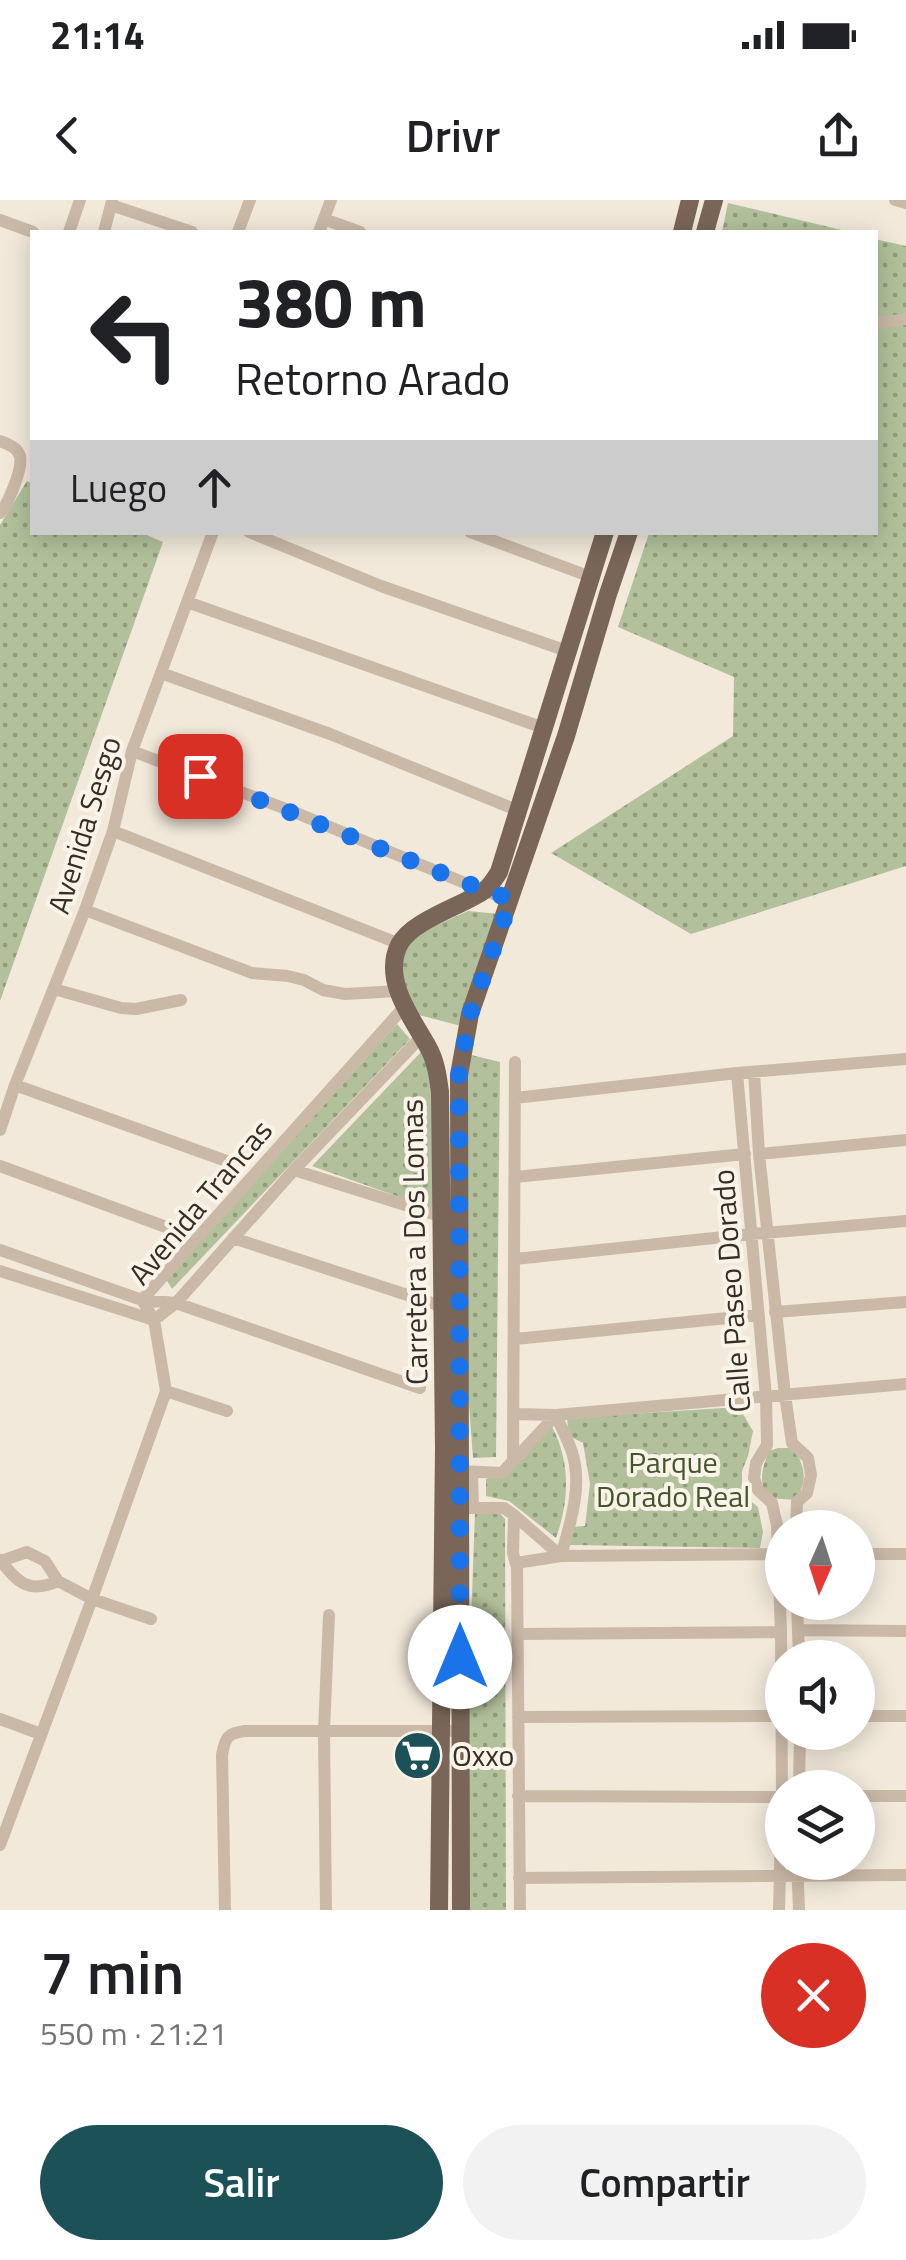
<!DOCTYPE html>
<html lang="es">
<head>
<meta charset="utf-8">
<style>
  :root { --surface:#fff; --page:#f2f2f2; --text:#202124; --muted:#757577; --accent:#1d5158 }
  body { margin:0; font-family:"Titillium Web",sans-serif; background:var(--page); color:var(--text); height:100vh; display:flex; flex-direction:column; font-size:38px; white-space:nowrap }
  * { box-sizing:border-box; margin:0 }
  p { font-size:32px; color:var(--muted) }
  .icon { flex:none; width:55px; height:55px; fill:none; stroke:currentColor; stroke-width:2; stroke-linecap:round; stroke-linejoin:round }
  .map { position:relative; height:1710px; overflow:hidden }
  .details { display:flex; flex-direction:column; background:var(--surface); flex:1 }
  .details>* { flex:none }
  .hud { position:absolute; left:30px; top:30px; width:848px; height:305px; border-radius:0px; box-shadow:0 5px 25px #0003; background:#fff; color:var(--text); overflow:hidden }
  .needle { width:65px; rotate:183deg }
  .tools { position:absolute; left:765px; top:1310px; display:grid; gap:20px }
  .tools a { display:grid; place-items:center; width:110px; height:110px; border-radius:50%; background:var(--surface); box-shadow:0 5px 25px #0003; font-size:50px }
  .pin { position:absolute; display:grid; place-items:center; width:85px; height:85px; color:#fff; margin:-42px; border-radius:20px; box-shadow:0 5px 15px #0006 }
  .me { position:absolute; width:110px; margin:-55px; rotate:0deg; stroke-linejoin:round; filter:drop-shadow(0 0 8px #0008) }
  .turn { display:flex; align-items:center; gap:35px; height:210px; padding:0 40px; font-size:45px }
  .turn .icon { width:130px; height:130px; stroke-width:2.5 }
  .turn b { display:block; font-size:70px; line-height:85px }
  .then { display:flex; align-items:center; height:95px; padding:0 40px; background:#0003; gap:20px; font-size:38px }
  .round { display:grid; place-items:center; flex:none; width:105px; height:105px; border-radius:52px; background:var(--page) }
  .overview { display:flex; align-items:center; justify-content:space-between; height:170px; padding:0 40px }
  h1 { font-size:60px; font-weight:600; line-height:75px }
  .primary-button { display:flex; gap:20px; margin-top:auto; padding:20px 40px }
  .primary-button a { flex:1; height:115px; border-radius:60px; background:var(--accent); color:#fff; font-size:40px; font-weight:600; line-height:115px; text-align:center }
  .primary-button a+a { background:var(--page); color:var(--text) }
  .status { display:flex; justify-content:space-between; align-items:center; height:70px; padding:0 50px; background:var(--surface); direction:ltr }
  .status svg { height:28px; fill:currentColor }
  header { display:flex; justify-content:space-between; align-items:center; height:130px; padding:0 40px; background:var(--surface); font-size:45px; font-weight:600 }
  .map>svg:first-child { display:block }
</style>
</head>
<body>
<div class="status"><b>21:14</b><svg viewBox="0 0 49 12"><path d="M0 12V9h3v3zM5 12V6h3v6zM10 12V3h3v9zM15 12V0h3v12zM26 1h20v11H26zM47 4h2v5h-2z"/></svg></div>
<header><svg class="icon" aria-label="back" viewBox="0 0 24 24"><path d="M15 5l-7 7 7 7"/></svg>Drivr<svg class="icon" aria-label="share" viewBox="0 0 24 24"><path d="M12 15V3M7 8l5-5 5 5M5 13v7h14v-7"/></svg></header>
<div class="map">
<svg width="906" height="1710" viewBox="0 0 906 1710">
  <defs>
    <pattern id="grass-dots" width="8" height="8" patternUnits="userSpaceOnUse" patternTransform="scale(2.5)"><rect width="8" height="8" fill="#b2c19b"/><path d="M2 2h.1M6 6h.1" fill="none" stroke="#929d7e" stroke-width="1.8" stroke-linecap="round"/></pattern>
  </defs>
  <rect width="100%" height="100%" fill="#f2e9db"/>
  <!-- grass -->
  <path fill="url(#grass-dots)" d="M 728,3 L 850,32 L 722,32 Z
    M 875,39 L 906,46 L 906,666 L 691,734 L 551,653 L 733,536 L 734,477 L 618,427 L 649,333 L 875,332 Z
    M 27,281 L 32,283 L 32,332 L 142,333 L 163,342 L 0,801 L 0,325 Z
    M 468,711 L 499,714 L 461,826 L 419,815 L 397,785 L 402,750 L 426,730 Z
    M 397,824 L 410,839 L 172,1089 L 166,1079 Z
    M 423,850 L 435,885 L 433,1009 L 312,966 Z
    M 467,854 L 500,862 L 496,1257 L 473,1258 L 467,1178 Z
    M 739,1207 L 753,1231 L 748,1256 L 742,1271 L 742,1286 L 747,1298 L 758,1307 L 763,1332 L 760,1348 L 570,1345 L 572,1327 L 585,1326 L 590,1284 L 583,1243 L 569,1236 L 567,1218 Z
    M 552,1227 C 571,1262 569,1302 556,1338 L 509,1301 L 486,1296 L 486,1279 L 504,1274 Z
    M 778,1248 L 794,1248 C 805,1269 808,1278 796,1300 L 768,1298 C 758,1281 762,1269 769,1251 Z
    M 475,1312 L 499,1312 L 505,1319 L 506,1710 L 468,1710 L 466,1560 Z"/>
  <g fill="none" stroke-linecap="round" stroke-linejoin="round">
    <!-- minor -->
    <path stroke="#cab9a7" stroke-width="12" d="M 895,0 L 906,3
      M 111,5 L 192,32
      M 324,19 L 360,32
      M 0,20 L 33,32
      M 69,32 L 80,0
      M 104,32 L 112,1
      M 238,32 L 250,0
      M 319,32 L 331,0
      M 875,124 L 906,119
      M 0,241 C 8,244 17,247 20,256 C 23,269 8,304 0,313
      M 249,332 L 381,386 L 567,451
      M 470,332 L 591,377
      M 187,402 L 544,528
      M 161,473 L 330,534 L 519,611
      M 132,551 L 294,612 L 484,691 L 511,699
      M 113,631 L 400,744
      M 85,710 L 252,773 L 288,776 L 304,780 L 323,790 L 345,794 L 398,791
      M 54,789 L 121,808 L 136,809 L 181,800
      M 754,872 L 759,954 L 785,1195 L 792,1243 L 808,1258 L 811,1275 L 807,1293 L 797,1302 L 796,1328
      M 737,873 L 766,1197 L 767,1245 L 756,1263 L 754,1278 L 758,1290 L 772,1303 L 777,1325 L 781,1432 L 782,1597 L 779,1710
      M 15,885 L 232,963
      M 515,898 L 737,873 L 906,859
      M 0,930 L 15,885 L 85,710 L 113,631 L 132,551 L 213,332
      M 759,954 L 906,940
      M 0,966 L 177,1031
      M 294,970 L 440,1016
      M 515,977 L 745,954
      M 233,1038 L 441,1106
      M 0,1050 L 142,1100 L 176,1103 L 420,1188
      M 515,1059 L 752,1034 L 906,1021
      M 0,1071 L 154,1120
      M 775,1112 L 906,1102
      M 154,1120 L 176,1103 L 294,970 L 421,837
      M 515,1139 L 758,1115
      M 166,1191 L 227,1211
      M 515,1214 L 556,1215 L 906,1184
      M 513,1261 L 515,862
      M 460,1271 L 502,1273 L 556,1215 C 561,1227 568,1240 572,1252 C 583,1286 570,1324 561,1356 L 514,1315
      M 472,1273 L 473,1307
      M 460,1308 L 504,1308 L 514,1315 L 513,1353 L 517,1368 L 520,1710
      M 858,1354 L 906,1354
      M 0,1360 C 18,1383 29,1394 58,1381 L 92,1399 L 151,1419
      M 1,1361 L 27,1352 L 45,1361 L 58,1381
      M 516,1363 L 561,1356 L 782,1354
      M 797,1402 L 799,1458
      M 798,1430 L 906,1431
      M 518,1434 L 781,1432
      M 858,1516 L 906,1516
      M 518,1517 L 782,1516
      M 0,1519 L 41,1534
      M 799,1588 L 800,1532
      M 518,1596 L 782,1597
      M 858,1596 L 906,1596
      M 0,1645 L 92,1399 L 166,1191 L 154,1120 L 142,1100 L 405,806
      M 797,1662 L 799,1710
      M 519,1678 L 906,1675
      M 225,1710 L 222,1555 C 225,1537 228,1533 245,1531 L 461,1531
      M 326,1710 L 324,1530 L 329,1415"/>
    <!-- major -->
    <path stroke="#796659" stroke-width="18" d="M 682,32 L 690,0
      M 705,32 L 714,0
      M 439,1710 L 444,1248 L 440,892 C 438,877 436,861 428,847 C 412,818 382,780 399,745 C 412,720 463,706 485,690 C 491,685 495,678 499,672 L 605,332
      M 461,1710 L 459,875 L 470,814 L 566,536 L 608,394 L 629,332"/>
  </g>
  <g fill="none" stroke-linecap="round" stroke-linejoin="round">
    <!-- route -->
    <path stroke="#1a73e8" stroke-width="18" stroke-dasharray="0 32.4" d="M 200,576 L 484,690 L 511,699 L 470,814 L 459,875 L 460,1457"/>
  </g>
  <!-- icons -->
  <defs>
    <symbol id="supermarket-disc" viewBox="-11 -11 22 22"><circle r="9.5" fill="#1d5158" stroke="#faf3e8"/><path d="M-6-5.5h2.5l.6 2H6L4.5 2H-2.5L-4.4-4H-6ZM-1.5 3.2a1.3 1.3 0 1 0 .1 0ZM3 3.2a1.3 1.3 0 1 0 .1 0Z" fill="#fff"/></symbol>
  </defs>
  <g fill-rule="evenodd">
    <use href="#supermarket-disc" x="390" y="1528" width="55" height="55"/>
  </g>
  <g text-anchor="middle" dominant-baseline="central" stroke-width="8" stroke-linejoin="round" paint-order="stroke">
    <!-- street labels -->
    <g font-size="30" fill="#372d28" stroke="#faf3e8">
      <text transform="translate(84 625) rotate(-73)">Avenida Sesgo</text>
      <text transform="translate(200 1002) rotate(-50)">Avenida Trancas</text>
      <text transform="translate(414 1042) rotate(-91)">Carretera a Dos Lomas</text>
      <text transform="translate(731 1091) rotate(-94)">Calle Paseo Dorado</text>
    </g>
    <!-- park labels -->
    <g font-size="30" fill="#43552b" stroke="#faf3e8">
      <text x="673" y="1262">Parque<tspan x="673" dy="34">Dorado Real</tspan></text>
    </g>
    <!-- poi labels -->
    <g font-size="30" fill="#372d28" stroke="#faf3e8" text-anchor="start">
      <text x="452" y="1555">Oxxo</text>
    </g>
  </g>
</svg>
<div class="tools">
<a><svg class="needle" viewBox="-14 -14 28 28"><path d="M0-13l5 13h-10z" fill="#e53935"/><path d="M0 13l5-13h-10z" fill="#757577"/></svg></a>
<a><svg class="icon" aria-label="sound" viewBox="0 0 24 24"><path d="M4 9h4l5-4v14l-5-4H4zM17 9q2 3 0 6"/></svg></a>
<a><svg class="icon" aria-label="layers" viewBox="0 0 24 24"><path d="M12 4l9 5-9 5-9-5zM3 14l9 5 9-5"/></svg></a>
</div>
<div class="pin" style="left:200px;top:576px;background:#d93025"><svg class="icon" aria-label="arrive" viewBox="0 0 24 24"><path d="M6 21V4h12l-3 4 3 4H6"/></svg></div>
<svg class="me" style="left:460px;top:1457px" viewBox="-20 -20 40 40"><circle r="19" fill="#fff"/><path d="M0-13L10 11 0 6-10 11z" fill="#1a73e8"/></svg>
<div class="hud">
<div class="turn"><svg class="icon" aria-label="left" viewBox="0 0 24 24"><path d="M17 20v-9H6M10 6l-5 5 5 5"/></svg><div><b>380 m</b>Retorno Arado</div></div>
<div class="then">Luego<svg class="icon" aria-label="ahead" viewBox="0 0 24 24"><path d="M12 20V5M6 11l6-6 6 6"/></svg></div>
</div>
</div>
<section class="details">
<div class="overview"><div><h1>7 min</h1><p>550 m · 21:21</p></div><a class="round" style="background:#d93025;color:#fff"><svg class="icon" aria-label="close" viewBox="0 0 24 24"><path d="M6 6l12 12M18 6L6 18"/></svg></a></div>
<div class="primary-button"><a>Salir</a><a>Compartir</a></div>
</section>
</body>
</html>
